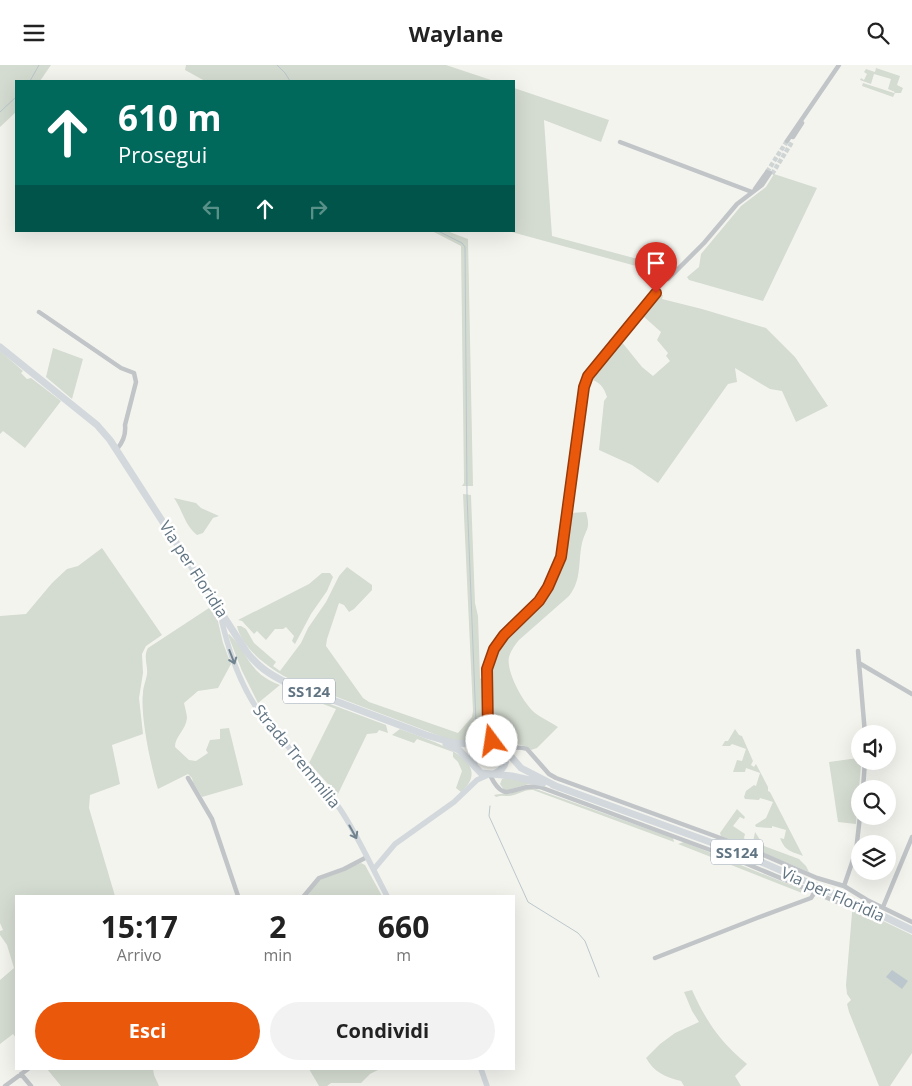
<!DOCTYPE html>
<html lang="it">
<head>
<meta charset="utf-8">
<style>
  :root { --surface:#fff; --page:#f2f2f2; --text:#222; --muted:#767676; --accent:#ea580c }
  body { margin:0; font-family:"Open Sans",sans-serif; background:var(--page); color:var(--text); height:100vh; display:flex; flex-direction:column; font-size:19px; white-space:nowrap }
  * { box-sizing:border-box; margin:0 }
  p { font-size:16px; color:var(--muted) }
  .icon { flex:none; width:28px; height:28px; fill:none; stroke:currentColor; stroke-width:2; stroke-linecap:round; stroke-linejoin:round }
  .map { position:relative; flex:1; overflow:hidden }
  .panel { position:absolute; left:15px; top:830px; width:500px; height:175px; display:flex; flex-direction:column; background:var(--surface); border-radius:0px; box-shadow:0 5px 20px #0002 }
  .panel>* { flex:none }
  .hud { position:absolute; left:15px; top:15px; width:500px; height:152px; border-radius:0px; box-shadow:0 5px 20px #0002; background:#00695c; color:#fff; overflow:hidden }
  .fabs { position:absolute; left:851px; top:660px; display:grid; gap:10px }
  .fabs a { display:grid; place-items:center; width:45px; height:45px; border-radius:50%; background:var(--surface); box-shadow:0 5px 20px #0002; font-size:25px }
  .pin { position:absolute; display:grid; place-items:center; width:42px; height:42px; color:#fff; margin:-51px -21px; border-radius:50% 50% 50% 0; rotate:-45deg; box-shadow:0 0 5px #0007 }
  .pin .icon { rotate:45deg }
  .me { position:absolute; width:55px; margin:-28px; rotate:346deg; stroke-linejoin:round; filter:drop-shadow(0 0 4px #0008) }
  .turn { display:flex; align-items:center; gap:18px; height:105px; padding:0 20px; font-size:22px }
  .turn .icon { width:65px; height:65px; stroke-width:2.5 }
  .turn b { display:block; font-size:35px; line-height:42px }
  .lanes { display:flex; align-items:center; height:48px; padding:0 20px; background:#0003; justify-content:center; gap:25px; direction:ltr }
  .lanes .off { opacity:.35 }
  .eta { display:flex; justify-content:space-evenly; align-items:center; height:85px; text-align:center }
  .eta b { font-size:30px; font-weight:700; line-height:35px }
  .action { display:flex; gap:10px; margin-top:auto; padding:10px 20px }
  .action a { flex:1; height:58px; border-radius:30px; background:var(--accent); color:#fff; font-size:20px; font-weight:700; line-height:58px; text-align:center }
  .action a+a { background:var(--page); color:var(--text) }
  header { display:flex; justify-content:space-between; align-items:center; height:65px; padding:0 20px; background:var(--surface); font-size:22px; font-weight:700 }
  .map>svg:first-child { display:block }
</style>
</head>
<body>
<header><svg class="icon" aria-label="menu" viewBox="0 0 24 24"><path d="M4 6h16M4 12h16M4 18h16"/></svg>Waylane<svg class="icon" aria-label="search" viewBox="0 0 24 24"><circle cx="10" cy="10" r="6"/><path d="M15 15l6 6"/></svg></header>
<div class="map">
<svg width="912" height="1021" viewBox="0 0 912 1021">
  <rect width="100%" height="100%" fill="#f4f4ef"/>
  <!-- green -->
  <path fill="#d4dbd0" d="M 0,0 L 51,0 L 40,16 L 16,16 L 16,47 L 0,62 Z
    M 186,0 L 446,0 L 494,16 L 205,16 L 185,5 Z
    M 876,3 L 900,11 L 897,20 L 903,23 L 901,28 L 895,28 L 893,32 L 862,21 L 863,18 L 894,28 L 895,27 L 888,24 L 891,14 L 874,9 L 871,19 L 860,15 L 861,13 L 864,15 L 867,9 L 864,7 L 866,4 L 875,7 Z
    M 514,23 L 609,55 L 601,77 L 544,55 L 552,171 L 660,200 L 658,207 L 508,166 L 514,166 Z
    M 774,109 L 817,123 L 763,236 L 689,215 L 687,212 L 699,202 L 701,189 L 741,141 L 766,122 Z
    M 432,166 L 447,166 L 468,174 L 473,421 L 462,421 L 464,418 L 461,181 Z
    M 661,230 L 663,230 L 662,234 L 702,244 L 766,263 L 795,292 L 828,341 L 796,357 L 782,326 L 770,324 L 735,303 L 737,317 L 728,319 L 658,418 L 632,400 L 599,385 L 604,336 L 607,332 C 604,322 599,316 589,314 L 621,276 L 642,302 L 653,311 L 670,296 L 666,291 L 668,288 L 657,275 L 661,267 L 643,251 Z
    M 53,283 L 83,294 L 72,334 L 46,312 Z
    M 0,286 L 23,306 L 21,308 L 27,314 L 31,313 L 61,336 L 25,383 L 3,366 L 0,369 Z
    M 463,429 L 471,430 L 475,538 L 478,551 L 480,613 L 483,615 L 485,653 L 479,657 L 481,662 L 485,661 C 484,680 467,676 453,676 L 292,615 C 271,605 242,584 237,561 L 241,561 L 246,564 L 254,578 L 276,597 L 273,601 L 280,606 L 301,578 L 308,563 L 326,537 L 339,511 L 347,502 L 372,520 L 372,525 L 354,544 L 349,547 L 344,540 L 339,538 L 327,574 L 326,581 L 363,633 L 369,637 L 458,668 L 472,652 L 473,646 Z
    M 174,433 L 196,438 L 201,443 L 219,451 L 213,453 L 203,468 L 197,470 C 185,461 182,444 174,433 Z
    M 586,447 C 591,465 586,463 582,478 C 578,496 582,515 569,531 L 519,575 C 515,580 511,585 509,592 C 506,607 523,638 535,648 C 541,653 551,657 558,662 L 537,683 L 531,685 C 519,675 504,682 493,670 C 487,663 490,648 489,640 C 489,615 490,588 508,569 C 515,561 523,555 531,548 C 538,540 547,531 552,522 C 565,499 567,473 570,448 Z
    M 102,483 L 162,570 L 146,581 L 142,589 L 143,608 L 139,633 L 143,669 L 112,680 L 120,719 L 90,730 L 89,743 L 115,831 L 16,831 L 16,973 L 13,969 L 0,979 L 0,915 L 14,903 L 7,880 L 0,870 L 0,866 L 3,865 L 0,858 L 0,551 L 26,549 L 52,518 L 67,504 L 78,501 Z
    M 322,508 L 330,508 L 333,512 L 327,526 L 311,549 L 295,579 L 292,576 L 294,571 L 286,562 L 283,564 L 275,564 L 266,575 L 257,566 L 254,569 L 242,556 L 238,555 L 309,519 Z
    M 209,543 L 213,545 L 216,548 L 223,578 L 231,599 L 218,623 L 198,626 L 184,638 C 185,643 187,649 187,653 C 186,665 175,671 175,682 L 189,695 L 196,696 L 208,688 L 206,685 L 210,675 L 220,674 L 220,664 L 229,663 L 243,720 L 202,732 L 193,717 L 192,713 L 188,709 L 158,724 C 151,702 140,651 143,628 C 143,622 146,616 147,609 C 148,600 143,592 148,583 Z
    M 229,569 C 249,589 248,608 280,620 L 258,638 L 242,606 L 228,570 Z
    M 322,636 L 386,660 L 388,668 L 379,665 L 377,668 L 367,669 L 337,731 L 332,725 L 332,720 L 329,720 L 309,698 L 336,644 L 323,639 Z
    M 400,664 C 421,673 500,693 461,727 L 456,723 L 462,706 L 458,697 L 453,692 L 453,687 L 417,674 L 414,678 L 392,670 Z
    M 735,664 L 739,670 L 742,671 L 753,696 L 751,700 L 754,702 L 756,699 L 768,722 L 768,726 L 770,727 L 803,791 C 790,786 785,786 780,773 L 784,774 L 786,765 L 772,761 L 772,763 L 756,762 L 755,760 L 766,753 L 773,737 L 760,733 L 759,735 L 745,734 L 744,732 L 746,726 L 754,720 L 756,721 L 760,708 L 746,703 L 745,707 L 733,707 L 737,695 L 742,696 L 746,684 L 732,679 L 730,681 L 722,681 L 725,676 L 728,676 Z
    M 858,688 L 860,689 L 861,700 L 856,759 L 838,757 L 829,697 L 858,693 Z
    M 505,713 L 532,718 L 509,725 L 504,725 L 500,719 L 502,714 Z
    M 533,723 L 673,773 L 674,777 L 533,725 C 524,724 518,730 509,731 C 504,731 501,730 496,732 L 494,730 C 500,728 505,730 512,728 C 519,726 525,724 533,723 Z
    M 737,744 L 745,752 L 744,754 L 740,752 L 733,761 L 745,769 L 744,773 L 746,776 L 740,778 L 721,771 L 720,768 Z
    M 755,767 L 764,781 L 799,794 L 806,801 L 809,807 L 752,783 Z
    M 684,777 L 805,826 L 802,828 L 678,779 Z
    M 361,798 L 365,800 L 382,831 L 307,831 L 317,817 L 323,812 Z
    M 854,842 L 912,870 L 912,988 L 890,1021 L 879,1021 L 849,947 L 847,939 L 851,935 L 847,929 L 846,920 L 852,848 Z
    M 692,925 C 706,956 720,977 747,999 L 735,1011 L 741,1021 L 684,1021 L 681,1016 C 665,1012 654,1007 646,993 L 660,979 L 675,968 L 699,957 L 692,946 L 684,927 Z
    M 47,1004 L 153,1004 L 154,1010 L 159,1021 L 61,1021 Z
    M 309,1004 L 380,1004 L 370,1009 L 361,1018 L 331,1018 L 327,1021 L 319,1021 Z"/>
  <!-- water -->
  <path fill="#bbc7cc" d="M 892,905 L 908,916 L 902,924 L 886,912 Z"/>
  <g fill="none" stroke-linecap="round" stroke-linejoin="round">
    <!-- stream -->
    <path stroke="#bbc7cc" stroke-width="1" d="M 277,0 L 285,8 L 290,16
      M 30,16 L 39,0
      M 0,47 L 16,32
      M 438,166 L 462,178 L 465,182 L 467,430 L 476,657
      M 490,741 L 489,751 L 528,837 L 578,868 L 585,876 L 599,912"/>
    <!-- street-tunnel -->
    <path stroke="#cfd4d4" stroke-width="4.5" stroke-dasharray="4.5 2" stroke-linecap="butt" d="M 767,107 L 787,76
      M 772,109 L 792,77
      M 653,228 L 666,213"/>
    <!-- street -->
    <path stroke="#c1c5c8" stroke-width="4.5" d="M 793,72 L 802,58
      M 787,76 L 839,0
      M 620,77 L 752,127
      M 755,124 L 767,107
      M 668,214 L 704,178 L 737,139 L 762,120 L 770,108
      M 39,247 L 121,303 L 134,308 L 136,317 L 125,360 C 126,369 123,377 117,384
      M 858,586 L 865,669
      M 859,598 L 912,629
      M 482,677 C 495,658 481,619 490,596 C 502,563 532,550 548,522 C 564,496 564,464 568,434 C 574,397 579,359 584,322 L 592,304 L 627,264 L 653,228
      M 503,681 C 511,684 519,681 527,684 L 549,709 L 556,713 L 745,782 L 817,813 L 844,821 L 867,835 L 912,857
      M 490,710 C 506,743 514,717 540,722 L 740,796 L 849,842
      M 188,713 L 212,754 L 238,831
      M 863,724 L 865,696
      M 844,821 L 856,786 L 860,751
      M 304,831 L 319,813 L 344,804 L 367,792
      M 883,842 L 912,772
      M 655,893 L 757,853 L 811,833 L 815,827
      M 21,1009 L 31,1021
      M 5,1021 L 28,1004"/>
    <!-- secondary -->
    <path stroke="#d2d8dc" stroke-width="5.5" d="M 220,548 C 228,586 241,625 266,656 C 290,686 321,714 342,747 C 359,773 372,803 387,831
      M 374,804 L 395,779 L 454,737 L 477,715 L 488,710
      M 481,1004 L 487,1021"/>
    <!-- primary -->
    <path stroke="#d2d8dc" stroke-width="7" d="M 0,282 L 97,360 L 110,375 L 246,586 C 257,601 269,609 285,617 L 426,670 L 453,678 L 472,679 L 489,676 L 495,677 L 501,680 L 521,703 L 558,722
      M 446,679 L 459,685 L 481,708 L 512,711 L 543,718
      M 474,699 L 473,687 L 480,678
      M 494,709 C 505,704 508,696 504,685
      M 553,720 L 743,789 L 862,841 L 912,865"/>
  </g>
  <!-- one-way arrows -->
  <defs><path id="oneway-shaft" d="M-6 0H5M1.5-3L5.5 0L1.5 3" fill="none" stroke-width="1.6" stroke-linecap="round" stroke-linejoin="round" transform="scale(1.25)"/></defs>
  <g stroke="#728390">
    <use href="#oneway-shaft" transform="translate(232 592) rotate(69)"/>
    <use href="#oneway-shaft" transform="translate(353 767) rotate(61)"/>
  </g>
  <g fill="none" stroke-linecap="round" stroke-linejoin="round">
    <defs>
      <path id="route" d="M 492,676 L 495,677 L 488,666 L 487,604 L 494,584 L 504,570 L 539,536 L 548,522 L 561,492 L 584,322 L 588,311 L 656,228"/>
    </defs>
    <!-- route casing -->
    <use href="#route" stroke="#983908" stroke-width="12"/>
    <!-- route -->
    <use href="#route" stroke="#ea580c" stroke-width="9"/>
  </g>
  <g text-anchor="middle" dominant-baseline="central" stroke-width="5" stroke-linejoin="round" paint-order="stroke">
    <!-- shield labels -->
    <g fill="#fff" stroke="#909ea8" stroke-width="1">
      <rect x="283" y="613.5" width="52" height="25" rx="4"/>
      <rect x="711" y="774.5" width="52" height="25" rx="4"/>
    </g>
    <g font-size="15" font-weight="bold" fill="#617482">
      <text x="309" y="626">SS124</text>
      <text x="737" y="787">SS124</text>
    </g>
    <!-- street labels -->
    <g font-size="16" fill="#617482" stroke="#fff">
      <text transform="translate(194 504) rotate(57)">Via per Floridia</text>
      <text transform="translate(297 691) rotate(51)">Strada Tremmilia</text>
      <text transform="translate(833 829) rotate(24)">Via per Floridia</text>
    </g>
  </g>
</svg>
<div class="fabs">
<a><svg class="icon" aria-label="sound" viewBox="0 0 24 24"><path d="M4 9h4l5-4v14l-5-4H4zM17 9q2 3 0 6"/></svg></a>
<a><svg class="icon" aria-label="search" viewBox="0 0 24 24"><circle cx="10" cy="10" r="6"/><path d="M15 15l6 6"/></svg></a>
<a><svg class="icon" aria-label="layers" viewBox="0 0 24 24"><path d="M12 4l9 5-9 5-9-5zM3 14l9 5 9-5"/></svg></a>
</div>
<div class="pin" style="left:656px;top:228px;background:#d93025"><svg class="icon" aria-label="arrive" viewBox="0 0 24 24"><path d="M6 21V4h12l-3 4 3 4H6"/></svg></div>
<svg class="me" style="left:492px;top:676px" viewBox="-20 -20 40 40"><circle r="19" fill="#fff"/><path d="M0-13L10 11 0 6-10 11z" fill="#ea580c"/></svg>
<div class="hud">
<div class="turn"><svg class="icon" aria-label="ahead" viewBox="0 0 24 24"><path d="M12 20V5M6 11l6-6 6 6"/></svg><div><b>610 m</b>Prosegui</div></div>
<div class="lanes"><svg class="icon off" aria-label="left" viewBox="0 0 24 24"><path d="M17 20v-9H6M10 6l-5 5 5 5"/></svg><svg class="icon" aria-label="ahead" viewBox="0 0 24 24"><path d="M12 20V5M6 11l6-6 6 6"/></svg><svg class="icon off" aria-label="right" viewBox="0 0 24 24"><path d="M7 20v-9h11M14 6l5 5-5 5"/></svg></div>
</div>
<section class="panel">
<div class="eta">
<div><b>15:17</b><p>Arrivo</p></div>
<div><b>2</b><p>min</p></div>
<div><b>660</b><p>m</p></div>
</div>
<div class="action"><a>Esci</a><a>Condividi</a></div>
</section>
</div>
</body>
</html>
